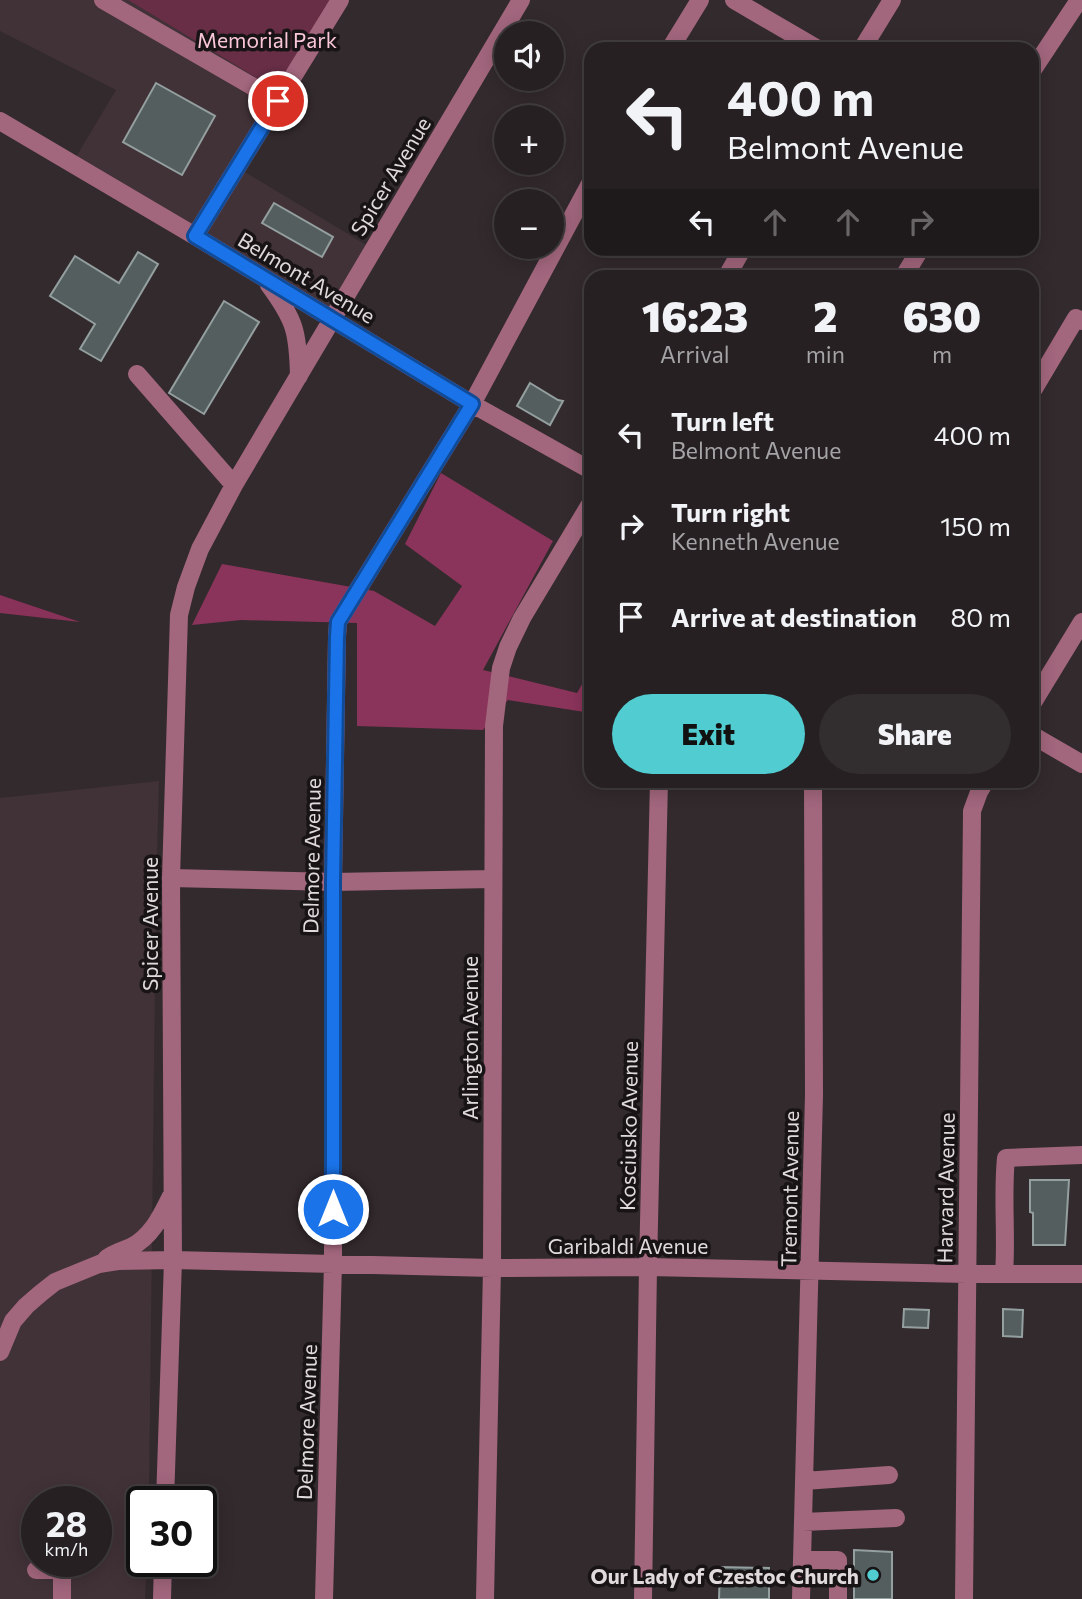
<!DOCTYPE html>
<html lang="en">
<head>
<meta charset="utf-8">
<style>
  :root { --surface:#262022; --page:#322d2f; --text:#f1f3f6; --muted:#a4a3a5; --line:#423e40; --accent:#51ccd1 }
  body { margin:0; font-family:Commissioner,sans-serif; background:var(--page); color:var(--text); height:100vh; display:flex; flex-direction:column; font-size:26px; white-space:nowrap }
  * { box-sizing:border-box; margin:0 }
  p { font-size:23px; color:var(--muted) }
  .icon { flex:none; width:38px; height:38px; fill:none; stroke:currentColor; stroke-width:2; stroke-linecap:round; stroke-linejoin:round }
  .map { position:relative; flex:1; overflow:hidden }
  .panel { position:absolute; left:584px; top:270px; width:455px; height:518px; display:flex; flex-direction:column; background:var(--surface); border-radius:21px; box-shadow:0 4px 18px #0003,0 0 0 2px var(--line) }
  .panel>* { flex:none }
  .banner { position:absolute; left:584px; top:42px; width:455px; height:214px; border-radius:21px; box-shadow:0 4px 18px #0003,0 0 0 2px var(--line); background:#262022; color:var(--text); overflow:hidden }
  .buttons { position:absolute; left:494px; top:21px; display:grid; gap:14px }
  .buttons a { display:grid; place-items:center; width:70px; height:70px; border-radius:50%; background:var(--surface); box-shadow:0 4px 18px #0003,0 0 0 2px var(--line); font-size:35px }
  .speed { position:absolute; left:21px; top:1486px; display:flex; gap:14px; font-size:35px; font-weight:700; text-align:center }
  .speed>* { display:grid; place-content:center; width:91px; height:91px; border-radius:50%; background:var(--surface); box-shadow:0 4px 18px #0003,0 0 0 2px var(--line); line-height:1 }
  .speed small { font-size:18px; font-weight:400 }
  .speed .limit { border:4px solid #111; border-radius:10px; background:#fff; color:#111 }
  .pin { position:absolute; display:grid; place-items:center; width:60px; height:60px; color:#fff; margin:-30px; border:4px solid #fff; border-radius:50%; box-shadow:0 2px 7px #0007 }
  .me { position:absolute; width:77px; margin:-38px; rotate:0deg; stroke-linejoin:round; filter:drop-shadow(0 0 5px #0008) }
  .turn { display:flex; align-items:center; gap:24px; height:147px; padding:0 28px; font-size:32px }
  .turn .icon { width:91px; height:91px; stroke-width:2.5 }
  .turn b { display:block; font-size:49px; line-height:60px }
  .lanes { display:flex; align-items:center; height:66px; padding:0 28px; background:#0003; justify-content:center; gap:35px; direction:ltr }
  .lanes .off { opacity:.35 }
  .eta { display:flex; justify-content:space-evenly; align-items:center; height:119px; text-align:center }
  .eta b { font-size:42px; font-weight:800; line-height:49px }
  .button { display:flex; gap:14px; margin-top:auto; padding:14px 28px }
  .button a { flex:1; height:80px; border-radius:42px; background:var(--accent); color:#111; font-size:28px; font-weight:800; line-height:80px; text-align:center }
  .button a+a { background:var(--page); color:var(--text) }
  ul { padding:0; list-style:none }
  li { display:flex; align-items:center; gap:21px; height:91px; padding:0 28px }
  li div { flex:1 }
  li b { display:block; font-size:26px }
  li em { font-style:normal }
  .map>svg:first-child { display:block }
</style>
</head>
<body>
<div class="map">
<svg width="1082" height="1599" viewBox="0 0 1082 1599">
  <rect width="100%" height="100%" fill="#332a2d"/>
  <!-- built -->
  <path fill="#413237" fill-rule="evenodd" d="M 0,0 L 128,0 L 280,92 L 238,168 L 373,249 L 334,312 L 76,157 L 116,90 L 0,31 Z
    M 159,781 L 156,893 L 149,1495 L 149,1501 L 142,1502 L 142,1561 L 147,1561 L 145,1599 L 0,1599 L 0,798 ZM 37,1502 L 96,1502 L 96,1561 L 37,1561 Z"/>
  <!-- green -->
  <path fill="#672e46" d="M 128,0 L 334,0 L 280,92 Z"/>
  <!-- forest -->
  <path fill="#8b345b" d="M 441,473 L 553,541 L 483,670 L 577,693 L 591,669 L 591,713 L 508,700 L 483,730 L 357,726 L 357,623 L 241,620 L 192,625 L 222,564 L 374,591 L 435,626 L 462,586 L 405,544 Z"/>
  <!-- water -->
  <path fill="#893259" d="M 0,595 L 80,622 L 0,613 Z"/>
  <!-- building -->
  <path fill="#545e5e" stroke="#949f9f" stroke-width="2" d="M 156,83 L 215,116 L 182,175 L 123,142 Z
    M 274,203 L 333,237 L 322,257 L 262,223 Z
    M 138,252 L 158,264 L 101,361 L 80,349 L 95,324 L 50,296 L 75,256 L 119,283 Z
    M 224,301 L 259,322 L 204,414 L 169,393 Z
    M 530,383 L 558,400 L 563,401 L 550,425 L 517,406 Z
    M 1030,1180 L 1069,1180 L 1065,1245 L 1033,1245 L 1033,1213 L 1030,1212 Z
    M 904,1309 L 929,1310 L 928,1328 L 903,1327 Z
    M 1003,1309 L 1023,1310 L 1022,1337 L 1003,1336 Z
    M 854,1550 L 892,1552 L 892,1599 L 854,1599 Z
    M 720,1567 L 769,1568 L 769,1599 L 719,1599 Z"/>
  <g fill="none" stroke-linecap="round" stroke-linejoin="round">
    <!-- minor -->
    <path stroke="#a2667d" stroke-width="18" d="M 103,0 L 278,101
      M 734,0 L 818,49
      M 670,49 L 700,0
      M 862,49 L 892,0
      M 1032,71 L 1079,0
      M 0,121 L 195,236 L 472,404 L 592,471
      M 195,236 L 340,0
      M 727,276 L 743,248
      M 904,276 L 921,248
      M 269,285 C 295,320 298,332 299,376
      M 137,374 L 234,485
      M 1032,392 L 1076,318 L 1082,321
      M 1032,704 L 1082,622
      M 1032,735 L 1082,764
      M 171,878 L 333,882 L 492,879
      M 106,1259 C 113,1253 122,1251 131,1247 C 152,1236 161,1216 171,1196
      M 1004,1274 C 1007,1235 1002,1197 1006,1158 L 1082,1155
      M 0,1352 L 13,1321 L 26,1306 L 41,1293 L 55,1282 L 99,1264 L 118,1261 L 173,1260 L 492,1268 L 648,1267 L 967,1274 L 1082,1274
      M 804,1481 L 889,1475
      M 165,1502 L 173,1260 L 171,878 L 179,615 L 186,587 L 200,549 L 234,485 L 521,0
      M 803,1522 L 896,1518
      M 802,1560 L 838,1560 L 838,1599
      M 36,1570 L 62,1570 L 62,1599
      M 162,1599 L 163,1561
      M 324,1599 L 333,1263 L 333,882 L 337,637 L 338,622 L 472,404 L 592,180
      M 485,1599 L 492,1268 L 494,726 L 501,668 L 508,647 L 522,618 L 592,501
      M 643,1599 L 648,1267 L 659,780
      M 801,1599 L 814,1095 L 813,780
      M 964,1599 L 972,811 L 979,792 L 986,780"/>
  </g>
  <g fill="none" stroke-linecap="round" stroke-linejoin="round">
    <defs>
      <path id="route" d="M 278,101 L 195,236 L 472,404 L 338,622 L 337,637 L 333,882 L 333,1209"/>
    </defs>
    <!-- route casing -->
    <use href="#route" stroke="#114b97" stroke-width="18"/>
    <!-- route -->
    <use href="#route" stroke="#1a73e8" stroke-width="12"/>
  </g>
  <!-- markers -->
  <circle fill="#51ccd1" stroke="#181415" stroke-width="2.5" cx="873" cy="1575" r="7"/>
  <g text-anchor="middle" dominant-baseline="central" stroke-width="7" stroke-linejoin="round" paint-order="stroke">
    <!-- park labels -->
    <g font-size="21" fill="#fac7d9" stroke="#181415">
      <text x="267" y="39">Memorial Park</text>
    </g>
    <!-- street labels -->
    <g font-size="21" fill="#e0dadc" stroke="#181415">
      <text transform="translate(390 176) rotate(-59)">Spicer Avenue</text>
      <text transform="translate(307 277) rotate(31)">Belmont Avenue</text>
      <text transform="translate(311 856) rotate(-89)">Delmore Avenue</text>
      <text transform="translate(149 924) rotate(-90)">Spicer Avenue</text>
      <text transform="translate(469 1038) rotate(-90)">Arlington Avenue</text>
      <text transform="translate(628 1126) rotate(-89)">Kosciusko Avenue</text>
      <text transform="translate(945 1188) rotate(-89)">Harvard Avenue</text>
      <text transform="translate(789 1189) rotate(-89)">Tremont Avenue</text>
      <text x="628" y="1245">Garibaldi Avenue</text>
      <text transform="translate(306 1422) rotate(-88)">Delmore Avenue</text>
    </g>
    <!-- poi labels -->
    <g font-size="21" font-weight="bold" fill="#e0dadc" stroke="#181415" text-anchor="end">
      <text x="859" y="1575">Our Lady of Czestoc Church</text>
    </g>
  </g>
</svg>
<div class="buttons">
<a><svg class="icon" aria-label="sound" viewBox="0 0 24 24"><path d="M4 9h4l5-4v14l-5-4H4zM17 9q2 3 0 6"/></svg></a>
<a>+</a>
<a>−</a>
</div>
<div class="speed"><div>28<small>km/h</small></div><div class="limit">30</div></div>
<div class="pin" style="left:278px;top:101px;background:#d93025"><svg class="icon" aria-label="arrive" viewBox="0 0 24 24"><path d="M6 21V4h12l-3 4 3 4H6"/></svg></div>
<svg class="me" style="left:333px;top:1209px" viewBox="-20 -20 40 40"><circle r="17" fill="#1a73e8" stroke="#fff" stroke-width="3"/><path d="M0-11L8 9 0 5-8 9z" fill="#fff"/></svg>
<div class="banner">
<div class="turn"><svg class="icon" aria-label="left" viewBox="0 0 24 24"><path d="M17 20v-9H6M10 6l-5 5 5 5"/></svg><div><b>400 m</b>Belmont Avenue</div></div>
<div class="lanes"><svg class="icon" aria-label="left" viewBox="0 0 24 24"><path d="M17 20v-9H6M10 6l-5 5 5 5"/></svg><svg class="icon off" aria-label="ahead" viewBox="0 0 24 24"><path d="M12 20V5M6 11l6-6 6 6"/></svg><svg class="icon off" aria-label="ahead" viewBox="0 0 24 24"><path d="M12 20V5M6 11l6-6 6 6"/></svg><svg class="icon off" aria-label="right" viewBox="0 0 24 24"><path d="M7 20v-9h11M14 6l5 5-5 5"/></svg></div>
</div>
<section class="panel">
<div class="eta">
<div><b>16:23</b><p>Arrival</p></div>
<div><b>2</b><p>min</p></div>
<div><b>630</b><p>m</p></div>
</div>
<ul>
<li><svg class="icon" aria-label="left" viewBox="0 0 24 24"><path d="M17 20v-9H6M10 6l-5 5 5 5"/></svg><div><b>Turn left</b><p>Belmont Avenue</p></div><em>400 m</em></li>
<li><svg class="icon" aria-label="right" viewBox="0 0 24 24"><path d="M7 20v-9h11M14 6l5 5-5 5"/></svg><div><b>Turn right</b><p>Kenneth Avenue</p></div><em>150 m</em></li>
<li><svg class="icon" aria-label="arrive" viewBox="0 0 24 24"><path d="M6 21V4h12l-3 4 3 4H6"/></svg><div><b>Arrive at destination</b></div><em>80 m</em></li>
</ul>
<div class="button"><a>Exit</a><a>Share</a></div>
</section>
</div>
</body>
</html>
